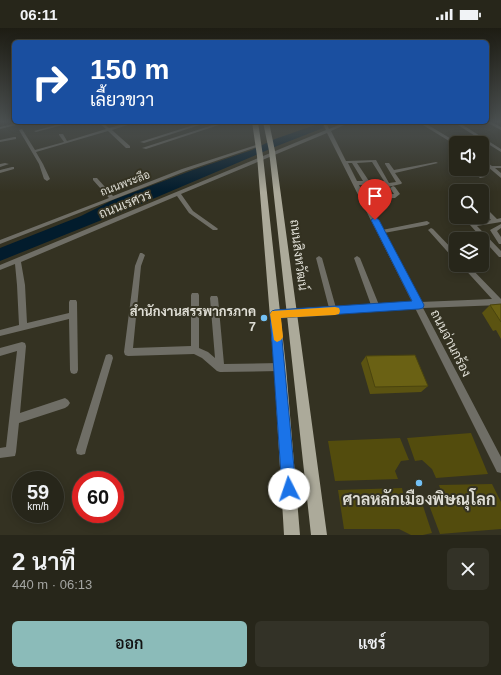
<!DOCTYPE html>
<html lang="th">
<head>
<meta charset="utf-8">
<style>
  :root { --surface:#27261a; --page:#333227; --text:#f1f3f6; --muted:#a4a5a2; --line:#434339; --accent:#8bbbb9 }
  body { margin:0; font-family:Helvetica,Sarabun,sans-serif; background:var(--page); color:var(--text); height:100vh; display:flex; flex-direction:column; font-size:15px; white-space:nowrap }
  * { box-sizing:border-box; margin:0 }
  p { font-size:13px; color:var(--muted) }
  .icon { flex:none; width:22px; height:22px; fill:none; stroke:currentColor; stroke-width:2; stroke-linecap:round; stroke-linejoin:round }
  .map { position:relative; height:507px; overflow:hidden }
  .drawer { display:flex; flex-direction:column; background:var(--surface); flex:1 }
  .drawer>* { flex:none }
  .banner { position:absolute; left:12px; top:12px; width:477px; height:84px; border-radius:6px; box-shadow:0 2px 10px #0003,0 0 0 1px var(--line); background:#1a4fa0; color:#fff; overflow:hidden }
  .tools { position:absolute; left:449px; top:108px; display:grid; gap:8px }
  .tools a { display:grid; place-items:center; width:40px; height:40px; border-radius:6px; background:var(--surface); box-shadow:0 2px 10px #0003,0 0 0 1px var(--line); font-size:20px }
  .speed { position:absolute; left:12px; top:443px; display:flex; gap:8px; font-size:20px; font-weight:700; text-align:center }
  .speed>* { display:grid; place-content:center; width:52px; height:52px; border-radius:50%; background:var(--surface); box-shadow:0 2px 10px #0003,0 0 0 1px var(--line); line-height:1 }
  .speed small { font-size:10px; font-weight:400 }
  .speed .limit { border:6px solid #d22; background:#fff; color:#111 }
  .pin { position:absolute; display:grid; place-items:center; width:34px; height:34px; color:#fff; margin:-41px -17px; border-radius:50% 50% 50% 0; rotate:-45deg; box-shadow:0 0 4px #0007 }
  .pin .icon { rotate:45deg }
  .me { position:absolute; width:44px; margin:-22px; rotate:356deg; stroke-linejoin:round; filter:drop-shadow(0 0 3px #0008) }
  .turn { display:flex; align-items:center; gap:14px; height:84px; padding:0 12px; font-size:18px }
  .turn .icon { width:52px; height:52px; stroke-width:2.5 }
  .turn b { display:block; font-size:28px; line-height:34px }
  .round { display:grid; place-items:center; flex:none; width:42px; height:42px; border-radius:6px; background:var(--page) }
  .summary { display:flex; align-items:center; justify-content:space-between; height:68px; padding:0 12px }
  h1 { font-size:24px; font-weight:600; line-height:30px }
  .cta { display:flex; gap:8px; margin-top:auto; padding:8px 12px }
  .cta a { flex:1; height:46px; border-radius:6px; background:var(--accent); color:#111; font-size:16px; font-weight:600; line-height:46px; text-align:center }
  .cta a+a { background:var(--page); color:var(--text) }
  .status { display:flex; justify-content:space-between; align-items:center; height:28px; padding:0 20px; background:var(--surface); direction:ltr }
  .status svg { height:11px; fill:currentColor }
  .map>svg:first-child { display:block }
</style>
</head>
<body>
<div class="status"><b>06:11</b><svg viewBox="0 0 49 12"><path d="M0 12V9h3v3zM5 12V6h3v6zM10 12V3h3v9zM15 12V0h3v12zM26 1h20v11H26zM47 4h2v5h-2z"/></svg></div>
<div class="map">
<svg width="501" height="507" viewBox="0 0 501 507">
  <rect width="100%" height="100%" fill="#343222"/>
  <!-- green -->
  <path fill="#534c0d" d="M 471,405 L 488,446 L 436,450 L 432,441 L 422,432 L 415,433 L 407,410 Z
    M 400,410 L 409,432 L 401,433 L 395,443 L 398,451 L 335,453 L 328,413 Z
    M 492,456 L 501,474 L 501,501 L 440,506 L 429,477 L 439,477 L 442,466 L 439,457 Z
    M 402,460 L 404,470 L 415,479 L 423,478 L 432,505 L 423,507 L 411,507 L 399,501 L 344,501 L 338,462 Z"/>
  <!-- water -->
  <path fill="#021c2d" d="M 321,95 L 323,100 L 277,118 L 129,181 L 0,233 L 0,220 L 81,188 L 113,172 L 193,142 L 252,122 L 275,111 Z"/>
  <g fill="none" stroke-linecap="round" stroke-linejoin="round">
    <!-- canal -->
    <path fill="#021c2d" fill-rule="evenodd" d="M 328,94 L 333,94 L 321,99 L 318,98 Z"/>
    <!-- minor -->
    <path fill="#6f6e66" fill-rule="evenodd" d="M 487,93 L 490,93 L 501,99 L 501,102 L 486,94 Z
      M 21,94 L 28,94 L 0,101 L 0,99 Z
      M 67,94 L 74,94 L 36,104 L 34,103 Z
      M 98,94 L 102,94 L 109,100 L 131,94 L 137,94 L 112,102 L 130,118 L 130,120 L 126,120 L 108,103 L 36,124 L 43,136 L 50,151 L 47,153 L 44,151 L 39,136 L 19,102 L 22,101 L 35,122 L 64,114 L 59,107 L 59,106 L 63,106 L 67,113 L 106,101 Z
      M 203,94 L 209,94 L 144,115 L 140,114 Z
      M 222,94 L 228,94 L 146,121 L 142,120 Z
      M 231,94 L 256,94 L 257,95 L 255,96 L 239,96 Z
      M 322,94 L 326,94 L 329,101 L 346,94 L 351,94 L 331,103 L 346,133 L 376,132 L 389,155 L 396,154 L 385,136 L 385,135 L 389,135 L 394,142 L 436,134 L 438,135 L 395,145 L 402,155 L 401,156 L 383,160 L 380,158 L 383,157 L 359,157 L 364,167 L 394,166 L 390,160 L 393,158 L 395,159 L 400,166 L 395,170 L 366,171 L 382,202 L 427,193 L 430,195 L 427,197 L 384,205 L 420,274 L 492,271 L 461,237 L 468,237 L 501,271 L 501,277 L 423,280 L 501,429 L 501,445 L 497,444 L 415,280 L 292,289 L 289,288 L 288,286 L 289,284 L 292,283 L 329,280 L 316,230 L 319,228 L 322,230 L 336,280 L 371,277 L 354,230 L 357,228 L 360,230 L 379,277 L 412,274 L 327,105 L 181,166 L 193,183 L 217,200 L 218,201 L 217,202 L 213,202 L 189,185 L 177,168 L 21,234 L 25,257 L 27,295 L 69,285 L 69,274 L 70,272 L 76,272 L 77,274 L 78,342 L 77,345 L 74,346 L 71,345 L 70,342 L 69,291 L 0,308 L 0,302 L 19,297 L 17,257 L 15,236 L 0,242 L 0,237 L 326,102 ZM 372,134 L 384,153 L 369,153 L 357,135 ZM 348,135 L 352,135 L 363,153 L 357,153 Z
      M 418,94 L 423,94 L 458,115 L 454,116 Z
      M 453,94 L 458,94 L 501,121 L 501,124 Z
      M 14,109 L 16,109 L 16,111 L 0,114 L 0,112 Z
      M 256,117 L 260,118 L 186,143 L 0,216 L 0,212 L 109,170 L 93,152 L 93,150 L 97,150 L 113,168 L 182,141 Z
      M 482,131 L 492,138 L 501,138 L 501,140 L 495,140 L 501,145 L 501,150 L 482,134 Z
      M 5,135 L 9,136 L 0,139 L 0,136 Z
      M 12,139 L 14,139 L 14,141 L 0,145 L 0,142 Z
      M 470,141 L 475,141 L 485,149 L 480,150 Z
      M 482,177 L 484,178 L 497,191 L 501,190 L 501,194 L 477,198 L 501,223 L 501,229 L 499,229 L 470,197 L 473,195 L 491,192 L 482,182 Z
      M 501,196 L 501,200 L 497,203 L 501,209 L 501,216 L 499,216 L 490,202 Z
      M 431,200 L 433,201 L 456,225 L 456,231 L 454,231 L 429,203 L 428,202 Z
      M 140,225 L 142,225 L 145,227 L 141,238 L 133,320 L 191,318 L 191,267 L 192,265 L 198,265 L 199,267 L 199,320 L 208,324 L 215,330 L 210,270 L 211,268 L 217,268 L 218,270 L 224,336 L 280,335 L 283,336 L 284,339 L 283,342 L 280,343 L 220,344 L 217,343 L 202,330 L 194,326 L 128,328 L 125,327 L 124,324 L 135,238 Z
      M 22,314 L 25,315 L 26,318 L 20,385 L 65,370 L 68,372 L 70,375 L 68,378 L 65,380 L 19,395 L 16,424 L 15,428 L 0,430 L 0,420 L 6,419 L 17,323 L 0,328 L 0,320 Z
      M 109,326 L 112,327 L 113,330 L 86,422 L 85,426 L 81,427 L 77,426 L 76,422 L 105,330 L 106,327 Z"/>
    <!-- major -->
    <path fill="#acaa9a" fill-rule="evenodd" d="M 252,94 L 258,94 L 263,128 L 286,339 L 300,507 L 284,507 L 274,339 L 257,128 Z
      M 263,94 L 269,94 L 275,123 L 327,507 L 311,507 L 269,123 Z"/>
  </g>
  <!-- wall -->
  <path fill="#5b5311" d="M 501,276 L 501,311 L 496,302 L 493,303 L 482,285 L 490,277 Z
    M 366,328 L 428,358 L 421,364 L 370,366 L 361,335 Z"/>
  <!-- building -->
  <path fill="#6a6114" stroke="#4a440e" d="M 501,276 L 501,294 L 490,277 Z
    M 415,327 L 428,358 L 375,359 L 366,328 Z"/>
  <!-- sky -->
  <linearGradient id="sky" x2="0" y2="1"><stop stop-color="#1d1c13"/><stop offset="0.57" stop-color="#4a4f4f"/><stop offset="1" stop-color="#4a4f4f" stop-opacity="0"/></linearGradient>
  <rect width="501" height="164" fill="url(#sky)"/>
  <!-- route -->
  <path fill="#1a73e8" stroke="#114b97" d="M 375,189 L 379,192 L 424,277 L 423,280 L 419,281 L 280,290 L 296,461 L 294,466 L 289,468 L 284,466 L 282,461 L 270,286 L 272,283 L 275,282 L 412,273 L 371,192 Z"/>
  <!-- slow -->
  <path fill="#f59e0b" d="M 335,279 L 339,280 L 340,283 L 339,286 L 335,287 L 281,290 L 283,309 L 281,312 L 277,314 L 274,312 L 270,286 L 272,283 Z"/>
  <!-- markers -->
  <g fill="#73c1f5" stroke="#343222" stroke-width="1.5">
    <circle cx="264" cy="290" r="4"/>
    <circle cx="419" cy="455" r="4"/>
  </g>
  <g text-anchor="middle" dominant-baseline="central" stroke-width="4" stroke-linejoin="round" paint-order="stroke">
    <!-- far-street labels -->
    <g font-size="11" fill="#deddd4" stroke="#343222">
      <text transform="translate(125 155) rotate(-21)">ถนนพระลือ</text>
    </g>
    <!-- street labels -->
    <g font-size="13" fill="#deddd4" stroke="#343222">
      <text transform="translate(125 176) rotate(-22)">ถนนเรศวร</text>
      <text transform="translate(299 227) rotate(83)">ถนนสิงหวัฒน์</text>
      <text transform="translate(451 315) rotate(63)">ถนนจ่านกร้อง</text>
    </g>
    <!-- poi labels -->
    <g font-size="13" font-weight="bold" fill="#deddd4" stroke="#343222" text-anchor="end">
      <text x="256" y="283">สำนักงานสรรพากรภาค<tspan x="256" dy="15">7</tspan></text>
    </g>
    <!-- near-poi labels -->
    <g font-size="16" font-weight="bold" fill="#deddd4" stroke="#343222">
      <text x="419" y="471">ศาลหลักเมืองพิษณุโลก</text>
    </g>
  </g>
</svg>
<div class="tools">
<a><svg class="icon" aria-label="sound" viewBox="0 0 24 24"><path d="M4 9h4l5-4v14l-5-4H4zM17 9q2 3 0 6"/></svg></a>
<a><svg class="icon" aria-label="search" viewBox="0 0 24 24"><circle cx="10" cy="10" r="6"/><path d="M15 15l6 6"/></svg></a>
<a><svg class="icon" aria-label="layers" viewBox="0 0 24 24"><path d="M12 4l9 5-9 5-9-5zM3 14l9 5 9-5"/></svg></a>
</div>
<div class="speed"><div>59<small>km/h</small></div><div class="limit">60</div></div>
<div class="pin" style="left:375px;top:192px;background:#d93025"><svg class="icon" aria-label="arrive" viewBox="0 0 24 24"><path d="M6 21V4h12l-3 4 3 4H6"/></svg></div>
<svg class="me" style="left:289px;top:461px" viewBox="-20 -20 40 40"><circle r="19" fill="#fff"/><path d="M0-13L10 11 0 6-10 11z" fill="#1a73e8"/></svg>
<div class="banner">
<div class="turn"><svg class="icon" aria-label="right" viewBox="0 0 24 24"><path d="M7 20v-9h11M14 6l5 5-5 5"/></svg><div><b>150 m</b>เลี้ยวขวา</div></div>
</div>
</div>
<section class="drawer">
<div class="summary"><div><h1>2 นาที</h1><p>440 m · 06:13</p></div><a class="round"><svg class="icon" aria-label="close" viewBox="0 0 24 24"><path d="M6 6l12 12M18 6L6 18"/></svg></a></div>
<div class="cta"><a>ออก</a><a>แชร์</a></div>
</section>
</body>
</html>
